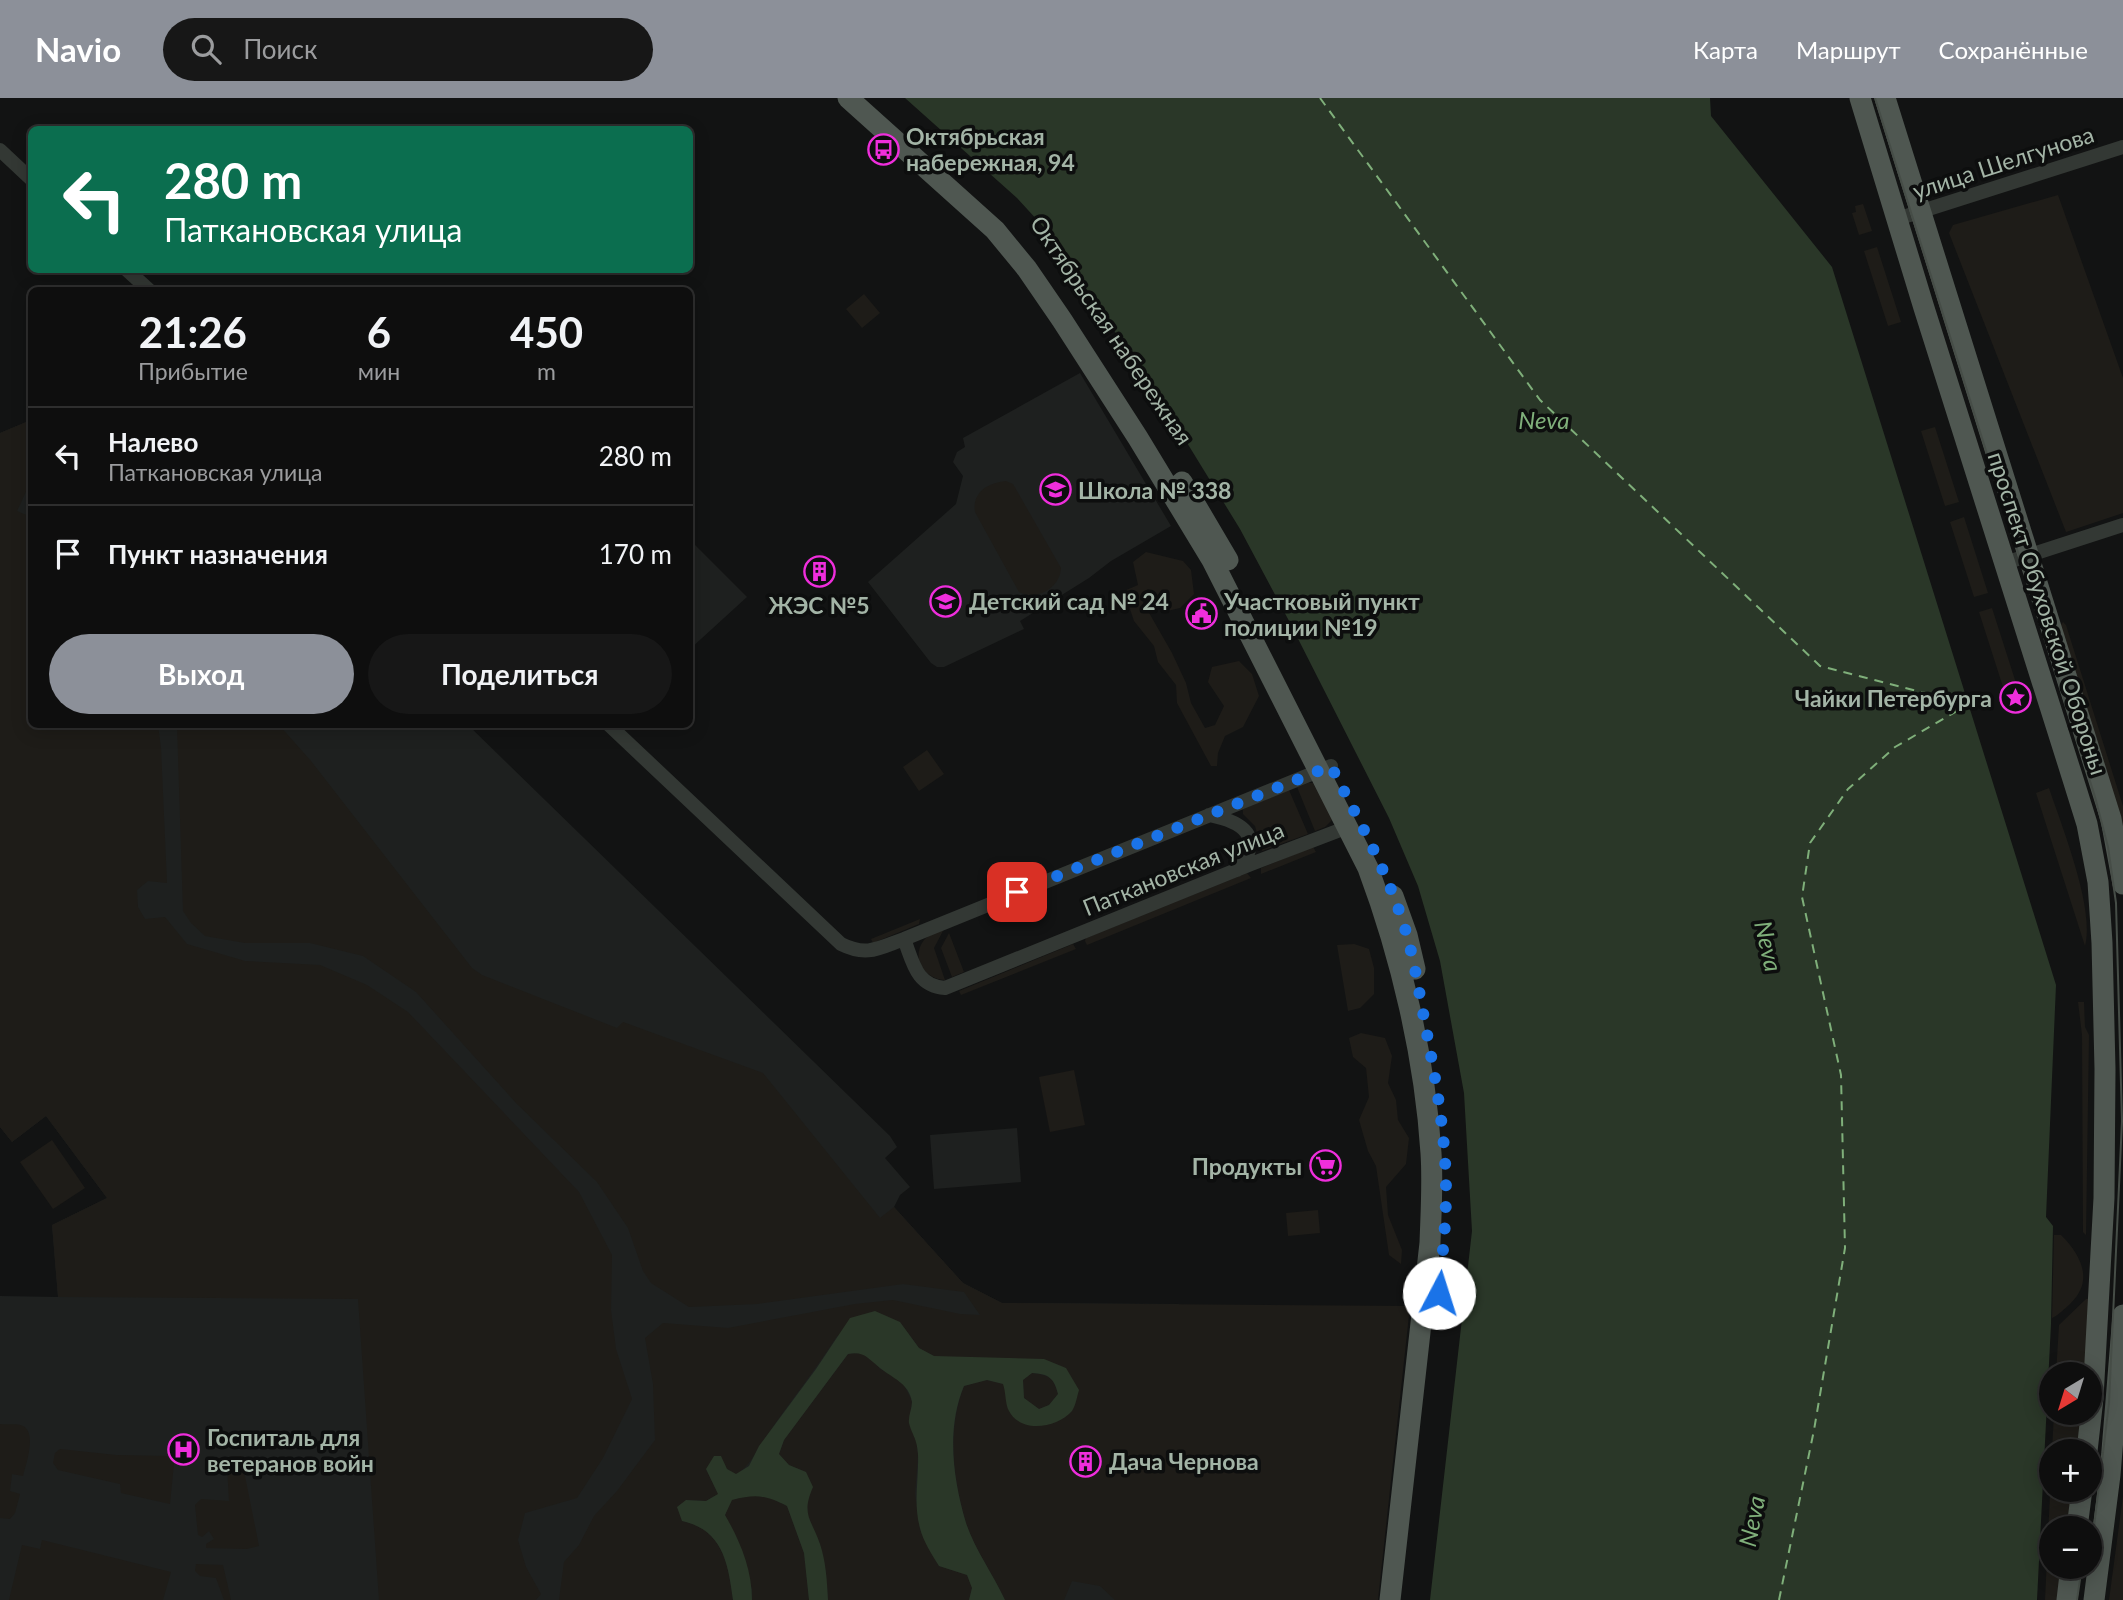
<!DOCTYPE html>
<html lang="ru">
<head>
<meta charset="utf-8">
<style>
  :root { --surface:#0e0e0e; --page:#171717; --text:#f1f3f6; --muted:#9b9c9e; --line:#2e2e2e; --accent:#8c9099 }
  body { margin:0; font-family:Lato,sans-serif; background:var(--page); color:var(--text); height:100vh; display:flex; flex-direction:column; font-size:26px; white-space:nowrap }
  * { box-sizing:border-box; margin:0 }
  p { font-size:23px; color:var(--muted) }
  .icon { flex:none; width:38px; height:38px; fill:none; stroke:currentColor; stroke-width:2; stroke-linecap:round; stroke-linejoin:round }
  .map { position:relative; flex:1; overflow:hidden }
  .panel { position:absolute; left:28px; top:189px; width:665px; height:441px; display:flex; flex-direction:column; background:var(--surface); border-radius:10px; box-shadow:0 4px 18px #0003,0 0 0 2px var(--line) }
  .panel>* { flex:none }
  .banner { position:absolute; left:28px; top:28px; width:665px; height:147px; border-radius:10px; box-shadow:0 4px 18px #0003,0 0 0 2px var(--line); background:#0b6e4f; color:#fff; overflow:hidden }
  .needle { width:46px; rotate:218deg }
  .tools { position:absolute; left:2039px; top:1264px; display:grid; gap:14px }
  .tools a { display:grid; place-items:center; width:63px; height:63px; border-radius:50%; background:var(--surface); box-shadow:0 4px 18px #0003,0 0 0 2px var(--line); font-size:35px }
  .pin { position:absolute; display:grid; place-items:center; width:60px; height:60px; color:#fff; margin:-30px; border-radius:14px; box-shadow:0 4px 10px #0006 }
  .me { position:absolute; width:77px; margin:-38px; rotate:5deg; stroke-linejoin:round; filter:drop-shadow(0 0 5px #0008) }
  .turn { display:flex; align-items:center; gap:24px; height:147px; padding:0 21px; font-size:32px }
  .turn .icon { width:91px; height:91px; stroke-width:2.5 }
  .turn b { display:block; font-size:49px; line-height:60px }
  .eta { display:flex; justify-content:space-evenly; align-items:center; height:119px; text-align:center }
  .eta b { font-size:42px; font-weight:700; line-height:49px }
  .primary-button { display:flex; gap:14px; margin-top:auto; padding:14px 21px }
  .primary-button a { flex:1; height:80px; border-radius:42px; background:var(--accent); color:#fff; font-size:28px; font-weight:700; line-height:80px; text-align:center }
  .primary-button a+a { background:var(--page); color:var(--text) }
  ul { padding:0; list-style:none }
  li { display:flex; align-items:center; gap:21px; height:98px; padding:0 21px; border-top:2px solid var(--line) }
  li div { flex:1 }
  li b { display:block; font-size:26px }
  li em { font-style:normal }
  header { display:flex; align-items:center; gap:42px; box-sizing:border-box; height:98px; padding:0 35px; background:var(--accent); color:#fff }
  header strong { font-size:33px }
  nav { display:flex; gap:38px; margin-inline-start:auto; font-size:24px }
  .search { width:490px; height:63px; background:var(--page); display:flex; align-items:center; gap:18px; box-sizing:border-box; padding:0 24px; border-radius:38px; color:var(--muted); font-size:26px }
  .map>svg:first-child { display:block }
</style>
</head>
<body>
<header>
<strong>Navio</strong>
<div class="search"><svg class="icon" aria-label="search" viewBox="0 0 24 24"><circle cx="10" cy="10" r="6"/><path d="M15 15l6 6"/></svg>Поиск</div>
<nav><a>Карта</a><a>Маршрут</a><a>Сохранённые</a></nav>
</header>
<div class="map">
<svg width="2123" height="1502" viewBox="0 0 2123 1502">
  <rect width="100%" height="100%" fill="#121313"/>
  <!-- built -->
  <path fill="#1e201f" d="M 1080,275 L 1171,428 L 1111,463 L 1089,480 L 1020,523 L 1024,531 L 944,569 L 937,569 L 931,565 L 868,484 L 956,406 L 963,378 L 953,364 L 957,354 L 965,349 L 963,340 Z
    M 31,322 L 32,626 L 468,627 L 890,1038 L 897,1049 L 885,1060 L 910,1089 L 900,1097 L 894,1109 L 963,1185 L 1002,1205 L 1179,1206 L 1129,1502 L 0,1502 L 0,1198 L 58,1199 L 52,1127 L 107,1100 L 46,1018 L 12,1044 L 0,1029 L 0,335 Z
    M 690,442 L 747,499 L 690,551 Z
    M 1017,1030 L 1021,1084 L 934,1091 L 930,1037 Z"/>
  <!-- green -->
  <path fill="#1e1c18" d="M 2058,97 L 2123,280 L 2123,415 L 2066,434 L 1949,135 L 1953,127 Z
    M 1863,106 L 1872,133 L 1859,137 L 1852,115 L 1856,114 L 1855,108 Z
    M 1877,149 L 1901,224 L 1888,228 L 1864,153 Z
    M 864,196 L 880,215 L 862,230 L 846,211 Z
    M 31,322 L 31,383 L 17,413 L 31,419 L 32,626 L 158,627 L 161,650 L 167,785 L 148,783 L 137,792 L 138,809 L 145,821 L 165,819 L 187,846 L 245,863 L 320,867 L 367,887 L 408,914 L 579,1094 L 612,1157 L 611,1212 L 616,1251 L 632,1301 L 603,1360 L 577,1400 L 525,1415 L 518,1442 L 526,1469 L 541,1496 L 536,1502 L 379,1502 L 358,1201 L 58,1199 L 52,1127 L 107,1100 L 46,1018 L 12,1044 L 0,1029 L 0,335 Z
    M 1935,329 L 1959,404 L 1945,408 L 1921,333 Z
    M 1006,383 L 1013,386 L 1061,470 C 1060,490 1037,503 1019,494 L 975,414 C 972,394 988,385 1006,383 Z
    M 1964,419 L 1988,495 L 1974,499 L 1950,424 Z
    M 1146,454 L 1183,463 L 1191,472 L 1194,496 L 1180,510 L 1163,514 L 1148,491 L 1140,499 L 1172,555 L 1186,585 L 1191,605 L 1205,630 L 1215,627 L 1224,608 L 1208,584 L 1212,569 L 1239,563 L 1252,576 L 1259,598 L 1243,629 L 1225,638 L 1218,655 L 1217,668 L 1211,668 L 1177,605 L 1176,587 L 1158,564 L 1154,548 L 1134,523 L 1124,493 L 1138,487 L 1133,464 Z
    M 1992,510 L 2016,585 L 2003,589 L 1979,514 Z
    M 2063,524 L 2066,527 L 2123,708 L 2123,731 L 2060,528 Z
    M 177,627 L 279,627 L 311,663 L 472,870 L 482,877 L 617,930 L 623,924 L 763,975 L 880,1120 L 894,1109 L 963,1185 L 1002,1205 L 1410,1208 L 1378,1502 L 1115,1502 L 1100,1488 L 1072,1483 L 1064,1502 L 1005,1502 C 993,1476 975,1452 966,1425 C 953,1380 947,1332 964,1288 L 987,1282 L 1004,1286 L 1010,1314 L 1061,1321 L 1066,1270 L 934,1258 L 919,1250 L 900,1224 L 837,1238 C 816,1271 792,1301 770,1333 C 758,1349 752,1366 736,1377 L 727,1371 L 706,1371 L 718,1396 L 706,1403 L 686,1402 L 682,1423 C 723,1432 728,1465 733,1502 L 559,1502 L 564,1464 L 579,1447 L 594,1418 L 617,1393 L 655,1342 L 653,1286 L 645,1240 L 663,1225 L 728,1230 L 855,1206 L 893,1202 L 960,1216 L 980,1217 L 964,1194 L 903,1186 L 757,1206 L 689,1209 L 651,1185 L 643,1173 L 628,1130 L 597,1084 L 516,1005 L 416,894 L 363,858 L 310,845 L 245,845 L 205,838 L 191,825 L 183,813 Z
    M 927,652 L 944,676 L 919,693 L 903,669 Z
    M 1308,685 L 1313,685 L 1333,721 L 1325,729 L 1315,733 L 1297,689 Z
    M 2049,690 C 2062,729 2095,810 2085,848 L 2036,695 Z
    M 1289,692 L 1308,736 L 1262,753 L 1255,728 L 1243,716 L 1243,711 Z
    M 1313,749 L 1316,754 L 1261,776 L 1261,770 Z
    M 1247,775 L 1251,780 L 1087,847 L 1085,843 L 1086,840 Z
    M 920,821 L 919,826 L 873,845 L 871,841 Z
    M 944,831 L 934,850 L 945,882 C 925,881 910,860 924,842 C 929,836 937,834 944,831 Z
    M 949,835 L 964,874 L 952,879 L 941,850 Z
    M 1073,846 L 1076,851 L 961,897 L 959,893 Z
    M 1354,846 L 1369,851 L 1374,870 L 1374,896 L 1360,910 L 1348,913 L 1337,847 Z
    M 2078,904 L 2084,904 L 2085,929 L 2089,937 L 2086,1137 L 2083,1134 L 2082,937 Z
    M 1361,935 L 1385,940 L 1392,958 L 1388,985 L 1396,1002 L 1398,1022 L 1409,1040 L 1406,1066 L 1386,1089 L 1388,1117 L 1402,1152 L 1401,1166 L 1389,1157 L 1376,1068 L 1368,1053 L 1359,1022 L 1369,999 L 1366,970 L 1353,959 L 1349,940 Z
    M 1074,972 L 1085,1027 L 1050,1034 L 1039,979 Z
    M 52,1042 L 85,1090 L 53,1111 L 20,1064 Z
    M 1318,1112 L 1320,1135 L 1288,1138 L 1286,1115 Z
    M 2054,1137 L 2061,1137 C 2082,1158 2094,1183 2070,1206 C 2064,1211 2059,1217 2052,1220 Z
    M 2086,1201 L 2090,1201 L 2085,1276 L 2056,1276 L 2059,1227 Z
    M 858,1255 L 871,1259 L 880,1271 L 889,1275 L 904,1287 L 912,1303 L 909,1325 L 916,1339 L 918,1358 L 915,1396 L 920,1432 L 939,1468 L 967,1477 L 972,1490 L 969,1502 L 828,1502 L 826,1474 L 820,1447 L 809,1422 L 806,1406 L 806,1374 L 789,1367 L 779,1356 L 784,1342 L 848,1256 Z
    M 1032,1275 C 1049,1277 1054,1280 1058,1296 L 1049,1307 L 1039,1311 L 1024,1300 L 1023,1282 Z
    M 2054,1314 L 2082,1314 L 2077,1353 L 2052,1353 Z
    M 0,1326 C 7,1327 17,1325 23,1328 C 37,1335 26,1366 23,1378 L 12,1376 L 10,1393 L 20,1396 L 15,1415 L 10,1421 L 0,1420 Z
    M 60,1351 L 116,1357 L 167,1358 L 174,1365 L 170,1406 L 121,1395 L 120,1386 L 58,1372 L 53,1365 L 55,1355 Z
    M 241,1358 L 259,1448 L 247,1451 L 206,1450 L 206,1446 L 214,1441 L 209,1433 L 202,1439 L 198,1437 L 195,1407 L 201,1401 L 229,1403 L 227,1368 L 219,1367 L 216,1363 L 218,1360 Z
    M 2051,1375 L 2051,1391 L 2072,1391 L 2067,1430 L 2051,1430 L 2051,1468 L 2062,1468 L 2058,1502 L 2045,1502 Z
    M 753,1396 L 771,1400 L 787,1408 L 804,1455 L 809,1502 L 752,1502 L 752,1491 L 725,1417 L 731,1402 Z
    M 2123,1398 L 2123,1502 L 2109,1502 Z
    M 42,1442 L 171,1474 L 163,1502 L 9,1502 L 22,1447 L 40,1451 Z
    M 196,1466 L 223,1467 L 231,1502 L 224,1502 L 216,1480 L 200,1478 L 195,1473 Z"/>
  <!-- water -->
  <path fill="#2a3728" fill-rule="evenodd" d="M 905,0 L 1710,0 L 1711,18 L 1832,169 L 2056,887 L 2046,1119 L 2053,1128 L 2051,1226 L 2037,1502 L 1430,1502 L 1472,1133 L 1464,995 L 1440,863 L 1418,788 L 1389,720 L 1288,521 L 1240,431 L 1165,309 L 1050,136 L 1017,100 Z
    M 875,1213 L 900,1224 L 919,1250 L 934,1258 L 1044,1261 L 1066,1270 L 1079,1292 C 1077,1298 1076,1307 1072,1313 C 1057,1330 1021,1336 1009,1313 C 1005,1306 1006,1294 1003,1286 L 987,1282 L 964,1288 C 946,1331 953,1381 966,1425 C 975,1452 993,1476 1005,1502 L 969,1502 L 972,1490 L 967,1477 L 939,1468 C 932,1457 923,1443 920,1430 C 913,1405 919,1381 918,1356 C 917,1340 912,1337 909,1325 C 908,1318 912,1311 912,1304 C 909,1285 892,1280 880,1270 C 868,1261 865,1253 848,1256 L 784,1342 L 779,1356 L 789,1367 L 806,1374 L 813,1389 C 801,1417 811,1420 820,1446 C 826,1464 827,1483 828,1502 L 809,1502 L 804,1455 L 787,1408 C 765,1397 756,1396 732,1402 L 725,1417 C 740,1443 752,1471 752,1502 L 733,1502 C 728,1465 723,1432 682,1423 L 677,1409 L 686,1402 L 706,1403 L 718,1396 L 706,1371 L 714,1358 L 721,1358 L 727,1371 L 736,1376 L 749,1368 L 759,1348 L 816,1271 L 850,1220 ZM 1032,1275 C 1049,1276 1054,1280 1058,1296 L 1049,1307 L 1039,1311 L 1024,1300 L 1023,1282 Z"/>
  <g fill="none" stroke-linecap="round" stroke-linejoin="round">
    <!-- ferry -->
    <path stroke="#7faf7a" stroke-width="2" stroke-dasharray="9 7" stroke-linecap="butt" d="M 1320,0 L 1540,302 L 1820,568 L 1968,606
      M 1779,1502 L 1814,1332 L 1845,1150 L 1841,977 L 1802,799 L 1810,745 L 1848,691 L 1895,649 L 1969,606"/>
    <!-- minor -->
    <path stroke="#333834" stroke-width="14" d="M 0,52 L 32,82
      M 1897,121 L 2123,49
      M 127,172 L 149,192
      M 2005,465 L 2123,427
      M 608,626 L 841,846 C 867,859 879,850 904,841 L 1331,668
      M 1209,717 C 1244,724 1265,739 1237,772
      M 904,841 C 913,864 916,888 945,890 L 1251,766 L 1348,729"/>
    <!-- primary -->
    <path stroke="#4f5751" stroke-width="21" d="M 848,0 L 995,132 L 1027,171 L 1062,222 L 1138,340 L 1212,462 L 1368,770 C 1401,858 1425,960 1431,1055 C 1433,1085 1431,1115 1430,1145 L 1390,1502
      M 1860,0 L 1924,210 L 2072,678 L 2087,726 L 2098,784 L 2102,845 L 2105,971 L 2104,1100 L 2093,1300 L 2087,1353
      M 1885,0 L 2111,721 L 2123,786
      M 1182,384 L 1228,462
      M 1393,798 L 1407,837 L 1415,871
      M 2077,1430 L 2082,1391
      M 2067,1502 L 2071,1468
      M 2094,1502 L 2110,1377 L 2123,1217"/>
    <!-- tram -->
    <path stroke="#464d47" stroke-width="2" d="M 1875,0 L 2095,699 L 2108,749 L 2116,805 L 2122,1023 L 2109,1305 L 2090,1462
      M 2077,1502 L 2082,1468"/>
  </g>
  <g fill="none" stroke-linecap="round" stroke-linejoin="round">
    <!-- route -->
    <path stroke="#1a73e8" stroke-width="12" stroke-dasharray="0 21.6" d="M 1017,794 L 1331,668 C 1354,713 1379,758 1397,807 C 1411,843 1417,882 1424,920 C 1435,978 1446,1035 1446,1094 C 1446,1128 1442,1161 1439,1195"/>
  </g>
  <!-- icons -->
  <defs>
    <symbol id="bus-ring" viewBox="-11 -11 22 22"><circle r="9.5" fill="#0d0e0e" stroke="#ef2edc" stroke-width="1.5"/><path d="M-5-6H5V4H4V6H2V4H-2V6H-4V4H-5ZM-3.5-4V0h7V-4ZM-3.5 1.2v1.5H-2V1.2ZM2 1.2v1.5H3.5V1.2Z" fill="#ef2edc"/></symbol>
    <symbol id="school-ring" viewBox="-11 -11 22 22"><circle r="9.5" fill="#0d0e0e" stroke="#ef2edc" stroke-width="1.5"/><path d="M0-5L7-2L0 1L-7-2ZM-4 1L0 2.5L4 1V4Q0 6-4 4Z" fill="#ef2edc"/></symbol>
    <symbol id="building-ring" viewBox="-11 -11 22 22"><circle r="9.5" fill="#0d0e0e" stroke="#ef2edc" stroke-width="1.5"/><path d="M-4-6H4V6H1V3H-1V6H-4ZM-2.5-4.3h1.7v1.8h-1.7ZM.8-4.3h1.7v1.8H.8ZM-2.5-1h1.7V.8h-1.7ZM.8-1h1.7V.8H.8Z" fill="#ef2edc"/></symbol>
    <symbol id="civic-ring" viewBox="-11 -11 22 22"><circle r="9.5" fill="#0d0e0e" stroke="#ef2edc" stroke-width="1.5"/><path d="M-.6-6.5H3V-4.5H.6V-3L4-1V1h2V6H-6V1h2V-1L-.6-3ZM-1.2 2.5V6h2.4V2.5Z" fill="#ef2edc"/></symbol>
    <symbol id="sight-ring" viewBox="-11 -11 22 22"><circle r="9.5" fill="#0d0e0e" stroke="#ef2edc" stroke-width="1.5"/><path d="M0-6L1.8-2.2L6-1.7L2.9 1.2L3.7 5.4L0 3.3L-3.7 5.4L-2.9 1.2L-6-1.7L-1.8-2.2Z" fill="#ef2edc"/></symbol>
    <symbol id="supermarket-ring" viewBox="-11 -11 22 22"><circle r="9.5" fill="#0d0e0e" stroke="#ef2edc" stroke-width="1.5"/><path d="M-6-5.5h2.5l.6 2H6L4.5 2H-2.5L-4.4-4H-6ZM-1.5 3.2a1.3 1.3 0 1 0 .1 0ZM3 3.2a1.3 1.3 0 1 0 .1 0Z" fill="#ef2edc"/></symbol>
    <symbol id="hospital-ring" viewBox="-11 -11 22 22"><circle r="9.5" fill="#0d0e0e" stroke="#ef2edc" stroke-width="1.5"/><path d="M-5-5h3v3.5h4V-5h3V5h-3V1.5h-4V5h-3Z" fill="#ef2edc"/></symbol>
  </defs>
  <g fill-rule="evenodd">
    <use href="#bus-ring" x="866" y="34" width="35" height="35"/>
    <use href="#school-ring" x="1038" y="374" width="35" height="35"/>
    <use href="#building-ring" x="802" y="456" width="35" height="35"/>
    <use href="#school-ring" x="928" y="486" width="35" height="35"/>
    <use href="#civic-ring" x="1184" y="498" width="35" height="35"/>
    <use href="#sight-ring" x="1998" y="582" width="35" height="35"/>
    <use href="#supermarket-ring" x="1308" y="1050" width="35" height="35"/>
    <use href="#hospital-ring" x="166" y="1334" width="35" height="35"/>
    <use href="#building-ring" x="1068" y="1346" width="35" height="35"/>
  </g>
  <g text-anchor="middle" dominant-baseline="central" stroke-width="7" stroke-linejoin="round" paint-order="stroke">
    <!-- poi labels -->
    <g font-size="23" font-weight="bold" fill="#a3b4a6" stroke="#0d0e0e" text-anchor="start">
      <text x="906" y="38">Октябрьская<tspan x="906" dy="26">набережная, 94</tspan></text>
      <text x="1078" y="392">Школа № 338</text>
      <text x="969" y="503">Детский сад № 24</text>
      <text x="1224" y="503">Участковый пункт<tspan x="1224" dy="26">полиции №19</tspan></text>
      <text x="819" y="507" text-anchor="middle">ЖЭС №5</text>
      <text x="1992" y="600" text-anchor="end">Чайки Петербурга</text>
      <text x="1302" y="1068" text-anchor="end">Продукты</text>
      <text x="207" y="1339">Госпиталь для<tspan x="207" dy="26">ветеранов войн</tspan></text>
      <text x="1109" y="1363">Дача Чернова</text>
    </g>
    <!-- street labels -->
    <g font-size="23" fill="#a3b4a6" stroke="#0d0e0e">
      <text transform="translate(2003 64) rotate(-18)">улица Шелгунова</text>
      <text transform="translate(1112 232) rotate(56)">Октябрьская набережная</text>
      <text transform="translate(2048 515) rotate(72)">проспект Обуховской Обороны</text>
      <text transform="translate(1183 770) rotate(-22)">Паткановская улица</text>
    </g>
    <!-- water labels -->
    <g font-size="24" font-style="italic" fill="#7faf7a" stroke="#0d0e0e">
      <text x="1544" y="321">Neva</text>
      <text transform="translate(1769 848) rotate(77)">Neva</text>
      <text transform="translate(1751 1423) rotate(-79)">Neva</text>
    </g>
  </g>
</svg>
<div class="tools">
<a><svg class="needle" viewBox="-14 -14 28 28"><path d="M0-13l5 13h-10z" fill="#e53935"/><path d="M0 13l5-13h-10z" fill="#9b9c9e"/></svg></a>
<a>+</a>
<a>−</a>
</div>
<div class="pin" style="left:1017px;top:794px;background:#d93025"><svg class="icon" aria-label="arrive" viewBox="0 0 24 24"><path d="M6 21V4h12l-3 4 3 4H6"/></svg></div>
<svg class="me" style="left:1439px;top:1195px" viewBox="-20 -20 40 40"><circle r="19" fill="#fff"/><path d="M0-13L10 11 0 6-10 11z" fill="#1a73e8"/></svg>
<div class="banner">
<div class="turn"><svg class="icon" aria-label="left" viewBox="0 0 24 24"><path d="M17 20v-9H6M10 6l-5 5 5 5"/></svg><div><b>280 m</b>Паткановская улица</div></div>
</div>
<section class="panel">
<div class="eta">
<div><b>21:26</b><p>Прибытие</p></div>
<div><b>6</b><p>мин</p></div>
<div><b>450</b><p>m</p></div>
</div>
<ul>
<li><svg class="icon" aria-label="left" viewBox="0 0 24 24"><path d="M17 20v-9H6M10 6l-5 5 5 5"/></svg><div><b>Налево</b><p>Паткановская улица</p></div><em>280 m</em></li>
<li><svg class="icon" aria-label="arrive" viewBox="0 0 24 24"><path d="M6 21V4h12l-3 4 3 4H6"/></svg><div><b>Пункт назначения</b></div><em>170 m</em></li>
</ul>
<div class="primary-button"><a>Выход</a><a>Поделиться</a></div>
</section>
</div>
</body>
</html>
